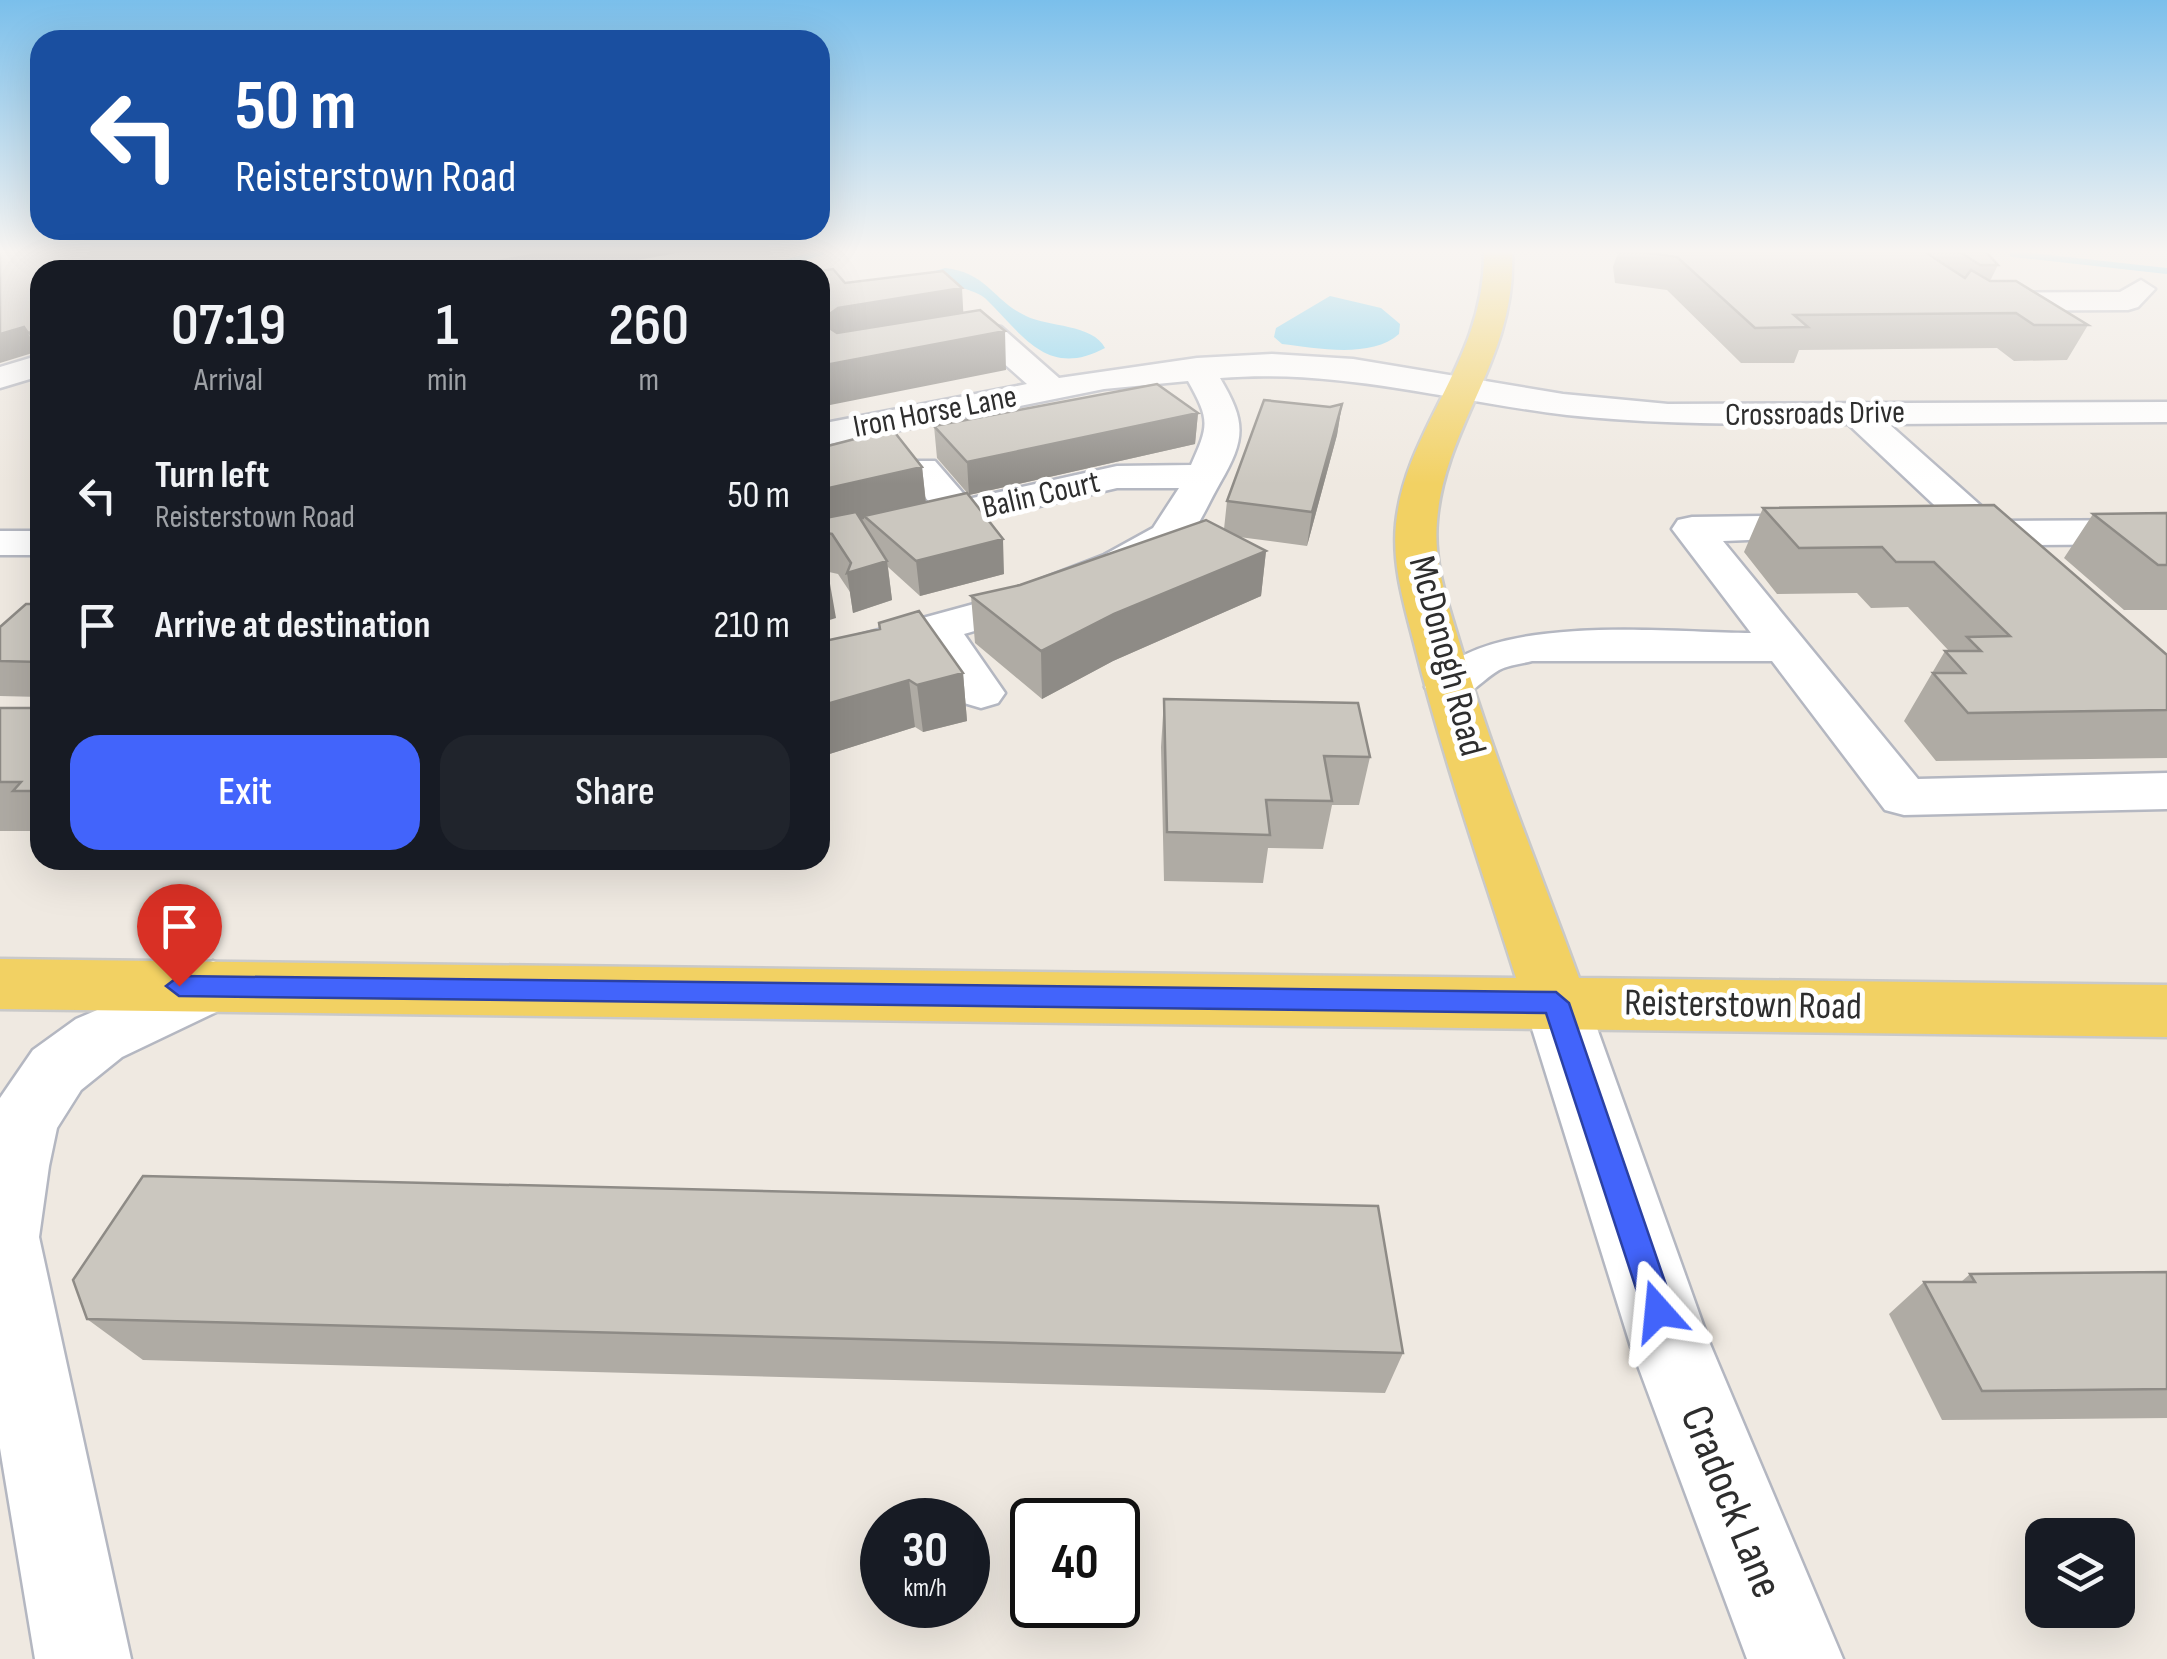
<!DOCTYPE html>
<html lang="en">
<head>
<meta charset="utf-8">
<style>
  :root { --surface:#171b24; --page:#20242c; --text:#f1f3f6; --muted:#9ea1a6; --accent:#4264fb }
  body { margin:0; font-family:"Sofia Sans Condensed",sans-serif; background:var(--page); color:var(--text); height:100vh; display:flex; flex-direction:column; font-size:38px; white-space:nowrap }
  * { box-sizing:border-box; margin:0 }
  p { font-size:32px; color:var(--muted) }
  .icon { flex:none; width:55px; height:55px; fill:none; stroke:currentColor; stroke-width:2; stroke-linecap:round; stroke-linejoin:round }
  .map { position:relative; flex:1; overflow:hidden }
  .panel { position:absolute; left:30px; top:260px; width:800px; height:610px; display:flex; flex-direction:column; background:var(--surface); border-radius:30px; box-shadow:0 10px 40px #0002 }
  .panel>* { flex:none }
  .top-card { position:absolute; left:30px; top:30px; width:800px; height:210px; border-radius:30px; box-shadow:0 10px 40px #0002; background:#1a4fa0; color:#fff; overflow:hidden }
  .buttons { position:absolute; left:2025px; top:1518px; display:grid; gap:20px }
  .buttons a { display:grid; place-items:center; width:110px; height:110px; border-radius:20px; background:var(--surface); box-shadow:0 10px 40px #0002; font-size:50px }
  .speed { position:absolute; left:860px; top:1498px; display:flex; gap:20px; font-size:50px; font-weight:700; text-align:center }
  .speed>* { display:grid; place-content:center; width:130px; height:130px; border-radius:50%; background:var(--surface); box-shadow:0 10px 40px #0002; line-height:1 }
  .speed small { font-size:25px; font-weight:400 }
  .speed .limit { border:5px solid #111; border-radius:15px; background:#fff; color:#111 }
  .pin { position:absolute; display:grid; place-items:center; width:85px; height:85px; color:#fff; margin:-102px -42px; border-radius:50% 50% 50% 0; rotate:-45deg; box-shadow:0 0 10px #0007 }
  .pin .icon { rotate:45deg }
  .me { position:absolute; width:110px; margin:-55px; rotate:342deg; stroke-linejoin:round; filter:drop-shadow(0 0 8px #0008) }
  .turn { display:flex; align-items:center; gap:35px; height:210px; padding:0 40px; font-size:45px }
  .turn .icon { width:130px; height:130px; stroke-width:2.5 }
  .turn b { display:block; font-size:70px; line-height:85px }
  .eta { display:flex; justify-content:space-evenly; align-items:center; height:170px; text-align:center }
  .eta b { font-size:60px; font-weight:600; line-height:70px }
  .primary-button { display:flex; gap:20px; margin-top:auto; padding:20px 40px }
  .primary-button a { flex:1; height:115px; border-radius:30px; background:var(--accent); color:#fff; font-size:40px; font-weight:600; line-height:115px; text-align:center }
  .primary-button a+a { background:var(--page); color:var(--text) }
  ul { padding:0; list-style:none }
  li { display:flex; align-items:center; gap:30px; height:130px; padding:0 40px }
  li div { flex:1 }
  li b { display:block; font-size:38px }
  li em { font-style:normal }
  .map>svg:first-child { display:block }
</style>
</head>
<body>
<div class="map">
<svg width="2167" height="1659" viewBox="0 0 2167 1659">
  <rect width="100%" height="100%" fill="#efe9e1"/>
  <!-- water -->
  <path fill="#75cff0" d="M 945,268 C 988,273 992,300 1026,316 C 1048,327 1093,324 1105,348 C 1047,379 1023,335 986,299 C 976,289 946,286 929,273 Z
    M 1330,296 L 1381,308 L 1400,324 L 1399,334 C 1371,359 1316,348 1282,344 L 1274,337 L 1276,328 Z"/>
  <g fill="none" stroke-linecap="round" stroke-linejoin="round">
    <!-- stream -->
    <path stroke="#75cff0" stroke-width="6" d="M 2013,254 L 2167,271
      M 762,270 L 822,252"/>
    <defs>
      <path id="minor" d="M 1883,252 L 1915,252 L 1979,293 L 2120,292 L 2141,280 L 2155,289 L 2138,307 L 2128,310 L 1973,311 Z
        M 990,325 L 1001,327 L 1059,378 L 1197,358 L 1272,354 L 1353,359 L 1563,394 L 1668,404 L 2167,402 L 2167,422 L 1889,424 L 1998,521 L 2167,520 L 2167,544 L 2025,545 L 2034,556 L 2028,565 L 2013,569 L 1998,565 L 1848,424 C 1754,424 1661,425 1567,415 C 1450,401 1339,368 1220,378 C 1246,422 1246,438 1220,483 C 1209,502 1199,527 1184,543 C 1148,581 1017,619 964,634 L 1005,693 L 998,703 L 981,708 L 964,703 L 926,645 L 820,674 L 820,646 L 985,601 L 1104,555 L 1153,528 L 1179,488 L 1117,488 L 820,557 L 820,533 L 933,507 L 903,469 L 909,461 L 935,461 L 968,499 L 1117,466 L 1191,465 C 1209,425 1210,420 1188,381 L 1104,389 L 820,446 L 820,424 L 1027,384 L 983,345 L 936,353 L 920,344 L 925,337 Z
        M 40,355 L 40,376 L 0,388 L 0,367 Z
        M 1830,515 L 1844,518 L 1850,527 L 1844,536 L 1723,541 L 1918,779 L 2167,773 L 2167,809 L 1904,815 L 1885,810 L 1772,661 L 1532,661 C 1521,664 1508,665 1499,670 C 1473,686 1466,706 1432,697 L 1425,687 C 1478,610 1665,633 1751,633 L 1672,529 L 1678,520 L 1692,517 Z
        M 0,531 L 40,531 L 40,555 L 0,555 Z
        M 213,961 L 235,969 L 244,986 L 235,1003 L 122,1057 L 81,1090 L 57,1128 L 49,1166 L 39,1237 L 131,1659 L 35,1659 L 0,1448 L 0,1098 L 33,1050 L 76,1019 Z
        M 1556,978 L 1578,985 L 1588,1003 L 1710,1344 L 1843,1659 L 1747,1659 L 1631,1347 L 1524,1003 L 1534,985 Z"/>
      <path id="major" d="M 1484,252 L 1512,252 C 1517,358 1445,424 1437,521 C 1433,565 1449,606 1461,647 C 1494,759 1539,868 1579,978 L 2167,985 L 2167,1037 L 0,1009 L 0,959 L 1516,978 C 1481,867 1442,756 1414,643 C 1404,604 1392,565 1396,524 C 1406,426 1485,362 1484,252 Z"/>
    </defs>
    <!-- minor casing -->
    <use href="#minor" stroke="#b4b7c1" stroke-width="5"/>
    <!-- major casing -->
    <use href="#major" stroke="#c9c9c9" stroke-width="5"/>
    <!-- minor -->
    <use href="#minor" fill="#fff" fill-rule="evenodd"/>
    <!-- major -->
    <use href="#major" fill="#f2d163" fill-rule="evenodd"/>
  </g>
  <!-- wall -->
  <path fill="#afaba4" d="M 1618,252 L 1986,252 L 1998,265 L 1990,281 L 2088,325 L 2067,360 L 2014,361 L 1997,348 L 1799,350 L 1794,363 L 1741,363 L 1667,290 L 1615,283 L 1613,267 Z
    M 1342,404 L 1337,435 L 1307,546 L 1239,537 L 1266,551 L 1261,596 L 1113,661 L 1042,699 L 975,643 L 971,596 L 1020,585 L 1224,529 L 1227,501 L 1330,407 Z
    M 1198,413 L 1195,444 L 969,495 L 937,458 L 934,426 Z
    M 897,428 L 898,437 L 922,467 L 926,502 L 1004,574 L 920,596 L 888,567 L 892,600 L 853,613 L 850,592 L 838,574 L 820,570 L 820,448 Z
    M 1994,505 L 2167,655 L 2167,758 L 1936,761 L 1904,721 L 1945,651 L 1949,651 L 1908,607 L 1871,608 L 1857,593 L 1777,594 L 1744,552 L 1763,508 Z
    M 2167,513 L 2167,610 L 2124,610 L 2064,558 L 2093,514 Z
    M 40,604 L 40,697 L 0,696 L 0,627 Z
    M 820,642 L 963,673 L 967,721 L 923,732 L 915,727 L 820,757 Z
    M 1164,699 L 1370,757 L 1359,805 L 1332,805 L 1323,849 L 1268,848 L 1263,883 L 1164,881 L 1161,747 Z
    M 0,708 L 40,708 L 40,831 L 0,831 Z
    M 2167,1272 L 2167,1418 L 1942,1420 L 1889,1314 L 1924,1282 L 1961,1282 L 1970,1274 Z
    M 87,1319 L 1403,1353 L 1385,1393 L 143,1360 Z"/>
  <!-- shaded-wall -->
  <path fill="#8e8b86" d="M 549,252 L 683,252 L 583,270 L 444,270 Z
    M 962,288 L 964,325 L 843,346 L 820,321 L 838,308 Z
    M 24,327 L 39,351 L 0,363 L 0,334 Z
    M 40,330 L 40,352 L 28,333 Z
    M 1005,331 L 1006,370 L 820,407 L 820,366 Z
    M 1342,404 L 1337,435 L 1307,546 L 1312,512 Z
    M 1198,413 L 1195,444 L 969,495 L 967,462 Z
    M 922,467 L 926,505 L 864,516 L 864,519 L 820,530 L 820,490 Z
    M 1003,539 L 1004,574 L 920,596 L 916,561 Z
    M 1266,551 L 1261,596 L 1113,661 L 1042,699 L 1041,651 L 1114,614 Z
    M 887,561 L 892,600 L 853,613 L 847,573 Z
    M 829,578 L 836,618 L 820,623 L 820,580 Z
    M 963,673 L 967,721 L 923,732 L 917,685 Z
    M 909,680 L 915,727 L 820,757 L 820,706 Z"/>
  <!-- building -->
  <path fill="#cbc7bf" stroke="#8e8b86" stroke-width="2.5" d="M 0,252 L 549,252 L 444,270 L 40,270 L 40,330 L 28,333 L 24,327 L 0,334 Z
    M 1641,252 L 1925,252 L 1965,278 L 1971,270 L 1990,281 L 2016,281 L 2088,325 L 2034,325 L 2016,313 L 1794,315 L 1808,327 L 1755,328 L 1677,257 Z
    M 1960,252 L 1986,252 L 1998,265 L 1980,265 Z
    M 833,269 L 845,283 L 943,271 L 962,288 L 838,308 L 820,321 L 820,271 Z
    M 980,310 L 1005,331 L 820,366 L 820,322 L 837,333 Z
    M 1157,384 L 1198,413 L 967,462 L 934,426 Z
    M 1264,400 L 1330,407 L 1342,404 L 1312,512 L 1227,501 Z
    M 897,428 L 896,434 L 922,467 L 820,490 L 820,448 Z
    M 967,493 L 1003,539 L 916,561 L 864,516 Z
    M 1994,505 L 2167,655 L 2167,710 L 1968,713 L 1933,673 L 1965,673 L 1945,651 L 1981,651 L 1967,637 L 2010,636 L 1934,562 L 1896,562 L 1882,547 L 1799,548 L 1763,508 Z
    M 856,512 L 887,561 L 847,573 L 851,563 L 832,534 L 820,532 L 820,519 Z
    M 2167,513 L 2167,565 L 2158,565 L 2093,514 Z
    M 1206,520 L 1266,551 L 1114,614 L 1041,651 L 971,596 L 1020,585 Z
    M 26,604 L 40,604 L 40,662 L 0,661 L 0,627 Z
    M 919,611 L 963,673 L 917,685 L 909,680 L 820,706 L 820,642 L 880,629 L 879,623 Z
    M 1164,699 L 1358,703 L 1370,757 L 1324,756 L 1332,801 L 1266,800 L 1270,835 L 1167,832 Z
    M 0,708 L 40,708 L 40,791 L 13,791 L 21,782 L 0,782 Z
    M 143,1176 L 1378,1206 L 1403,1353 L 87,1319 L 73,1280 Z
    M 2167,1272 L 2167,1389 L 1982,1391 L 1924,1282 L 1975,1282 L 1970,1274 Z"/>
  <!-- sky -->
  <linearGradient id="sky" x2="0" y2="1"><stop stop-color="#7abfeb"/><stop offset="0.52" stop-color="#f8f5f2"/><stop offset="1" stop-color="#f8f5f2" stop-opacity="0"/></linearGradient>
  <rect width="2167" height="484" fill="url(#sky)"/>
  <!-- route -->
  <path fill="#4264fb" stroke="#2b41a3" stroke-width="2.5" d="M 179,976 L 1556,992 L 1569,1003 L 1675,1311 L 1670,1322 L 1658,1327 L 1647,1322 L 1546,1013 L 179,996 L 166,986 Z"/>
  <g text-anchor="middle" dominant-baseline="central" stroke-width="10" stroke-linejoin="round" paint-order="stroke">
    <!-- far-street labels -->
    <g font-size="32" fill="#2e2e2e" stroke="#fff">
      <text transform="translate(935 412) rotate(-11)">Iron Horse Lane</text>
      <text transform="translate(1815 414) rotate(-1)">Crossroads Drive</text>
      <text transform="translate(1041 495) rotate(-13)">Balin Court</text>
    </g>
    <!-- street labels -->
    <g font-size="38" fill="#2e2e2e" stroke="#fff">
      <text transform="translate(1447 656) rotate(75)">McDonogh Road</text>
      <text transform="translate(1743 1005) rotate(1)">Reisterstown Road</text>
    </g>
    <!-- near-street labels -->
    <g font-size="45" fill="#2e2e2e" stroke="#fff">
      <text transform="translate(1731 1502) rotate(68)">Cradock Lane</text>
    </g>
  </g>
</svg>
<div class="buttons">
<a><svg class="icon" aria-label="layers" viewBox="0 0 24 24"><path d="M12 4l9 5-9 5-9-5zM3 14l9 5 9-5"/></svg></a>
</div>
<div class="speed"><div>30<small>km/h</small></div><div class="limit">40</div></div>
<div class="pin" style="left:179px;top:986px;background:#d93025"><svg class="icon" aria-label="arrive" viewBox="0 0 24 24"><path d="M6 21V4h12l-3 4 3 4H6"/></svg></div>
<svg class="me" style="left:1658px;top:1311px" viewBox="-20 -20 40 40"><path d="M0-17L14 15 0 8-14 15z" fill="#4264fb" stroke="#fff" stroke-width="4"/></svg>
<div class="top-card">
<div class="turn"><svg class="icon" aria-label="left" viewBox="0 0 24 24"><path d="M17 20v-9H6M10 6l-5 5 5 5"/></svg><div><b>50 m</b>Reisterstown Road</div></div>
</div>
<section class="panel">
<div class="eta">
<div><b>07:19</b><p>Arrival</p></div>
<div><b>1</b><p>min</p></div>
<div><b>260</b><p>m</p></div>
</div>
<ul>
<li><svg class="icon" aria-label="left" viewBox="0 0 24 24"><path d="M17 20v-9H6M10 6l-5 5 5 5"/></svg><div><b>Turn left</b><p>Reisterstown Road</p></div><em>50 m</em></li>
<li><svg class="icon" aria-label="arrive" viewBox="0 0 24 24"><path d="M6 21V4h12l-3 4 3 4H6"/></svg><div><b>Arrive at destination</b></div><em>210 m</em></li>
</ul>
<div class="primary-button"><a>Exit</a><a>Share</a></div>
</section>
</div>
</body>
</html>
